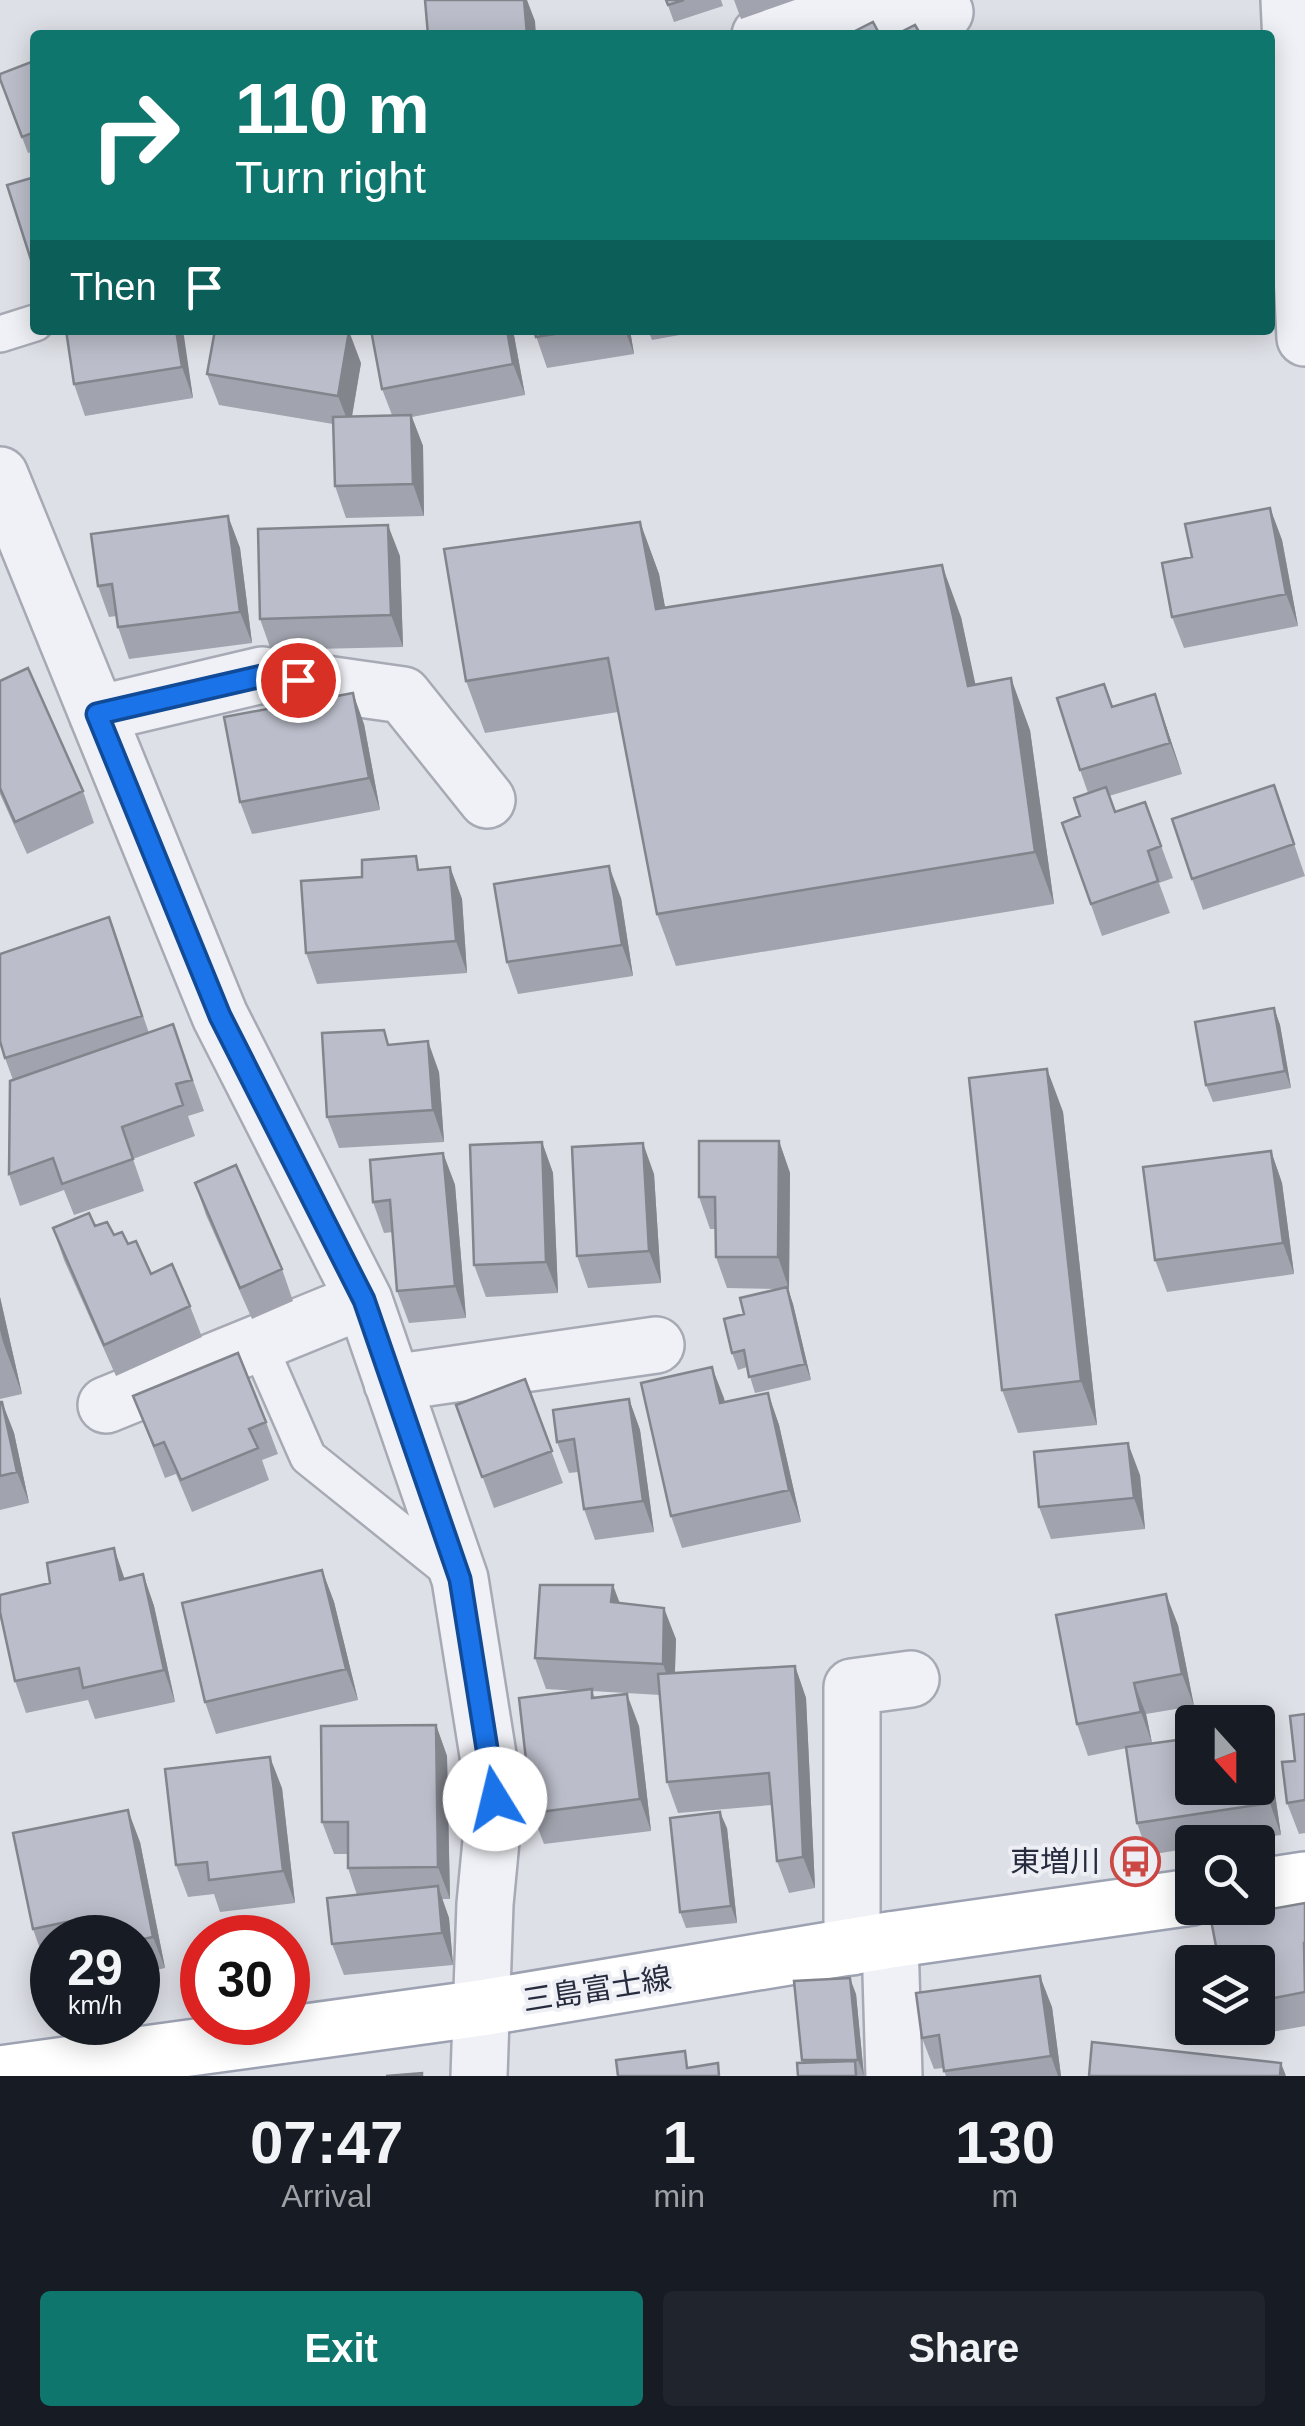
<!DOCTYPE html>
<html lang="en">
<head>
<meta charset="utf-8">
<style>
  :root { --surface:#171b24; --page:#20242c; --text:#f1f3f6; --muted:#9ea1a6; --accent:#0f766e }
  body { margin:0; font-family:Arial,"Noto Sans JP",sans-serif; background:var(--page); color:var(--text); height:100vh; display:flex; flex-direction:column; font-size:38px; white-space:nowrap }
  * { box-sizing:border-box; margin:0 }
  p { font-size:32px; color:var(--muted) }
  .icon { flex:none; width:55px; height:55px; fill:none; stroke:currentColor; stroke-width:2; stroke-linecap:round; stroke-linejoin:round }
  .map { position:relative; height:2076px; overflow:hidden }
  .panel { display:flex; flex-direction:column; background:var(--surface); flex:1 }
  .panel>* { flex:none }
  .guide { position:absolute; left:30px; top:30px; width:1245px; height:305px; border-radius:10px; box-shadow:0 5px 25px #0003; background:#0f766e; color:#fff; overflow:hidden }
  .needle { width:65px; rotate:159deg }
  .fabs { position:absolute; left:1175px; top:1705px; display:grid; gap:20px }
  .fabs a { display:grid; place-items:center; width:100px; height:100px; border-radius:10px; background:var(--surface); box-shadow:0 5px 25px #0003; font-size:50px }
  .speed { position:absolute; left:30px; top:1915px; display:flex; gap:20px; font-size:50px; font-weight:700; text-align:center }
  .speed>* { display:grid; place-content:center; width:130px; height:130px; border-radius:50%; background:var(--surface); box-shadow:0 5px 25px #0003; line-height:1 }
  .speed small { font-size:25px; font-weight:400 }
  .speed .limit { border:15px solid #d22; background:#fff; color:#111 }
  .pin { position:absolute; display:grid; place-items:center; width:85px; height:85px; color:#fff; margin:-42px; border:5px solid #fff; border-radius:50%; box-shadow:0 2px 10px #0007 }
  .me { position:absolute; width:110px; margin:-55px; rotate:351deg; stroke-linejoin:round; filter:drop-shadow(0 0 8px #0008) }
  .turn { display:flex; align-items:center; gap:35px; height:210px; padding:0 40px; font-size:45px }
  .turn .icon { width:130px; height:130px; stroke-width:2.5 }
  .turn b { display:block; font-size:70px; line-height:85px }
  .then { display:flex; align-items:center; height:95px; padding:0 40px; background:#0003; gap:20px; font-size:38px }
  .eta { display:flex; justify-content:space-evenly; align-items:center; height:170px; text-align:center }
  .eta b { font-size:60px; font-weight:700; line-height:70px }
  .primary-button { display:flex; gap:20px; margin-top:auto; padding:20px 40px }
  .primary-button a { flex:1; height:115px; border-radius:10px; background:var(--accent); color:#fff; font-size:40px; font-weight:700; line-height:115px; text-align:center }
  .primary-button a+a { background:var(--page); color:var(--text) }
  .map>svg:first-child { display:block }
</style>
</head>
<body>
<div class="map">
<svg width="1305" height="2076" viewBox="0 0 1305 2076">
  <rect width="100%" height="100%" fill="#dee0e7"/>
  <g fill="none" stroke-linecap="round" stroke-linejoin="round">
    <defs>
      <path id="service" d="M 0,334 L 35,323
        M 258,1343 L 308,1457 L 455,1575"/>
      <path id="minor" d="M 1289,0 L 1305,338
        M 760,35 L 775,29 L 945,12
        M 0,475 L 220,1016 L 364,1300 L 460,1579 L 495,1799 L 485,1904 L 479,2076
        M 97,714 L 262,675 L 403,695 L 487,800
        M 392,1383 L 656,1345
        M 106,1405 L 364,1300
        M 890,1940 L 894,2076
        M 852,1947 L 852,1687 L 911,1679"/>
      <path id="primary" d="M 1258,1887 L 1305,1880
        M 0,2074 L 481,2008 L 890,1940 L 1192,1897"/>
    </defs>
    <!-- service casing -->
    <use href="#service" stroke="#a7aab4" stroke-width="40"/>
    <!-- minor casing -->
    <use href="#minor" stroke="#a7aab4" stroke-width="60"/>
    <!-- primary casing -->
    <use href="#primary" stroke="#9da2b3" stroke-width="60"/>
    <!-- service -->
    <use href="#service" stroke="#f0f1f6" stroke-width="35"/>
    <!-- minor -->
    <use href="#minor" stroke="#f0f1f6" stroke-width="55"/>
    <!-- primary -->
    <use href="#primary" stroke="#fff" stroke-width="55"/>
  </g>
  <!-- wall -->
  <path fill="#a1a3ae" d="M 666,0 L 721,0 L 723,6 L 674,22 Z
    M 734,0 L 795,0 L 741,19 Z
    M 35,65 L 35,151 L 28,153 L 0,79 Z
    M 66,330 L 182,330 L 193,398 L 85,416 L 74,384 Z
    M 371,330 L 513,330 L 525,395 L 412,417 L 423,446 L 424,516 L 346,518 L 335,486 L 333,424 L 219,405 L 207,374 L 361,363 L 352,417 L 392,415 L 382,389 Z
    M 534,330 L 630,330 L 634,354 L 547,368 Z
    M 648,330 L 707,330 L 652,340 Z
    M 1270,508 L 1282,540 L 1298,626 L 1184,648 L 1172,617 L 1192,557 Z
    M 228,516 L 240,548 L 252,643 L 129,659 L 118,627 L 116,616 L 109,617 L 98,586 Z
    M 640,522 L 659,574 L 665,608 L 961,617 L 975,685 L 1030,730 L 1054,904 L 676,966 L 657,914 L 618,712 L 485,733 L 466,681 Z
    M 400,556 L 403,647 L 271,650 L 260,619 Z
    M 0,681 L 83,791 L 94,823 L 27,854 L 0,794 Z
    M 1113,707 L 1166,726 L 1182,774 L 1109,796 L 1115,812 L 1145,802 L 1173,878 L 1159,883 L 1170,913 L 1102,936 L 1062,823 L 1080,816 L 1088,793 L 1080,770 Z
    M 364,724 L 380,810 L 252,834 L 240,802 Z
    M 1274,785 L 1305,876 L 1203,910 L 1192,879 Z
    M 450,867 L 462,899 L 467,973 L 317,984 L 306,953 L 362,877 Z
    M 621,898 L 633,976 L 518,994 L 507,962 Z
    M 109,917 L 149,1033 L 173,1024 L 204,1111 L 188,1116 L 195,1136 L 133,1159 L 144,1191 L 74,1215 L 64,1190 L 20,1206 L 9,1174 L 13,1080 L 5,1058 Z
    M 1274,1008 L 1280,1025 L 1291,1088 L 1213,1102 L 1206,1085 Z
    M 1047,1069 L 1063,1112 L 1097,1425 L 1018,1433 L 1002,1390 Z
    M 439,1072 L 444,1142 L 339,1148 L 327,1117 Z
    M 779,1141 L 790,1173 L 789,1289 L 788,1289 L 793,1304 L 811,1380 L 755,1393 L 747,1367 L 738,1370 L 732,1353 L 744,1314 L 782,1289 L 727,1288 L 716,1257 L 715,1229 L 710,1229 L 699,1197 Z
    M 542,1142 L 553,1173 L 558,1293 L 486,1297 L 474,1265 Z
    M 1271,1151 L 1282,1183 L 1294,1274 L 1167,1292 L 1155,1260 Z
    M 443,1153 L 455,1185 L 466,1318 L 409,1323 L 397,1291 L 393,1232 L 384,1233 L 373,1202 Z
    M 654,1174 L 661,1283 L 588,1288 L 577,1256 Z
    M 195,1183 L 282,1269 L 293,1301 L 252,1319 L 206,1215 Z
    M 95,1226 L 128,1244 L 151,1274 L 190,1306 L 202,1337 L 116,1376 L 64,1260 L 53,1228 Z
    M 0,1297 L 22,1394 L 0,1399 Z
    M 525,1379 L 563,1483 L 494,1508 L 456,1405 Z
    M 768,1393 L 779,1425 L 801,1522 L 682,1548 L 671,1516 L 725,1402 Z
    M 133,1396 L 266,1422 L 278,1454 L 262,1460 L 269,1480 L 192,1512 L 176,1474 L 165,1478 Z
    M 629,1399 L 640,1430 L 654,1532 L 595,1540 L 584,1509 L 578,1472 L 569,1473 L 557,1442 Z
    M 0,1402 L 2,1402 L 14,1433 L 29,1503 L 0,1510 Z
    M 1140,1475 L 1145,1529 L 1051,1539 L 1039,1507 Z
    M 322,1570 L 334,1602 L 358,1700 L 216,1734 L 205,1702 Z
    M 143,1574 L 154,1606 L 175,1702 L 95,1719 L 88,1700 L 26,1713 L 15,1681 L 50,1583 L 125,1578 Z
    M 619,1603 L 676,1639 L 675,1673 L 795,1666 L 806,1698 L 815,1888 L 789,1893 L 777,1861 L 772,1805 L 678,1813 L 667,1782 L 660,1695 L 592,1691 L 595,1698 L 639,1726 L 651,1831 L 544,1844 L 532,1813 L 577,1691 L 546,1689 L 535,1658 Z
    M 1178,1625 L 1194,1706 L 1146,1714 L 1152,1743 L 1259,1728 L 1270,1760 L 1281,1835 L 1229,1842 L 1192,1842 L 1192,1848 L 1148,1855 L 1137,1823 L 1127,1748 L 1088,1756 L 1077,1724 Z
    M 1305,1714 L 1305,1833 L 1299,1834 L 1287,1803 Z
    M 436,1725 L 447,1756 L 450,1899 L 442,1899 L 449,1918 L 453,1965 L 344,1975 L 332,1944 L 357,1895 L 348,1868 L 348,1854 L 334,1854 L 322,1822 Z
    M 282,1788 L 295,1903 L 220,1912 L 214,1894 L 188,1897 L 176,1865 Z
    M 727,1828 L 737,1923 L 686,1928 L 680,1912 Z
    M 140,1842 L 165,1968 L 138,1974 L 138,1938 L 52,1938 L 52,1959 L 44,1960 L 33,1929 Z
    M 1305,1903 L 1305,2026 L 1238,2038 L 1235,2028 L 1258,2028 L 1258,1962 Z
    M 856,1994 L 864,2076 L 798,2076 L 803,2063 L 802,2060 Z
    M 1052,2007 L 1061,2076 L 946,2076 L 943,2068 L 934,2069 L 922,2038 Z"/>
  <!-- shaded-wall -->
  <path fill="#83858d" d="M 524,0 L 527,0 L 535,21 L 536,35 L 527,35 Z
    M 176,330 L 182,330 L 184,336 L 193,398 L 182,367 Z
    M 507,330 L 513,330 L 525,395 L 513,364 Z
    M 625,330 L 630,330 L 634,354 Z
    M 349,331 L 361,363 L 350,427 L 338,396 Z
    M 411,415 L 423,446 L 424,516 L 413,484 Z
    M 1270,508 L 1282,540 L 1298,626 L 1286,594 Z
    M 228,516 L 240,548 L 252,643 L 240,612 Z
    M 640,522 L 659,574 L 675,661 L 656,609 Z
    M 388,525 L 400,556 L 403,647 L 391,615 Z
    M 942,565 L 961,617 L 987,738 L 968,686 Z
    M 1011,678 L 1030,730 L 1054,904 L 1035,852 Z
    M 353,693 L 364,724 L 380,810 L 369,778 Z
    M 1155,694 L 1166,726 L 1182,774 L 1170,743 Z
    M 609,866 L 621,898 L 633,976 L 622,945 Z
    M 450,867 L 462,899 L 467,973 L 456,941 Z
    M 1274,1008 L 1280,1025 L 1291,1088 L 1285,1071 Z
    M 428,1041 L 439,1072 L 444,1142 L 433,1110 Z
    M 1047,1069 L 1063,1112 L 1097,1425 L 1081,1381 Z
    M 779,1141 L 790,1173 L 789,1289 L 778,1257 Z
    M 542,1142 L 553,1173 L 558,1293 L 546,1262 Z
    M 643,1143 L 654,1174 L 661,1283 L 649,1251 Z
    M 1271,1151 L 1282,1183 L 1294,1274 L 1283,1243 Z
    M 443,1153 L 455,1185 L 466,1318 L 455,1286 Z
    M 787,1287 L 793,1304 L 811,1380 L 805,1364 Z
    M 0,1297 L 22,1394 L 3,1342 L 0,1330 Z
    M 712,1367 L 724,1398 L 732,1435 L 720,1403 Z
    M 768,1393 L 779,1425 L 801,1522 L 789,1490 Z
    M 629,1399 L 640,1430 L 654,1532 L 643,1501 Z
    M 2,1402 L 14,1433 L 29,1503 L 17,1472 Z
    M 1128,1443 L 1140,1475 L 1145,1529 L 1134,1498 Z
    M 114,1548 L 125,1580 L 120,1580 Z
    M 322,1570 L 334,1602 L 358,1700 L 346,1669 Z
    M 143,1574 L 154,1606 L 175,1702 L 164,1670 Z
    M 613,1585 L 625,1617 L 611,1602 Z
    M 1166,1594 L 1178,1625 L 1194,1706 L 1182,1674 Z
    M 664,1608 L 676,1639 L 674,1695 L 663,1664 Z
    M 795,1666 L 806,1698 L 815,1888 L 803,1857 Z
    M 1134,1683 L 1146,1714 L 1152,1743 L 1141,1712 Z
    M 627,1694 L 639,1726 L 651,1831 L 640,1799 Z
    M 436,1725 L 447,1756 L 450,1899 L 438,1867 Z
    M 1259,1728 L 1270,1760 L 1281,1835 L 1270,1803 Z
    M 270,1757 L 282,1788 L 295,1903 L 283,1871 Z
    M 128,1810 L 140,1842 L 165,1968 L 153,1937 Z
    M 720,1812 L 727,1828 L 737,1923 L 731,1906 Z
    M 438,1886 L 449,1918 L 453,1965 L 442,1933 Z
    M 1040,1976 L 1052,2007 L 1061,2076 L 1058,2076 L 1051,2056 Z
    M 850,1978 L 856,1994 L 864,2076 L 858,2060 Z
    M 1281,2063 L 1286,2076 L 1280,2076 Z"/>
  <!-- building -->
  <path fill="#bbbeca" stroke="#83858d" stroke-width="2.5" d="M 425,0 L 524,0 L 527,35 L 428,35 Z
    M 666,0 L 684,0 L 668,5 Z
    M 873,22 L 880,35 L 847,35 Z
    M 915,25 L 921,35 L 895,35 Z
    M 34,61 L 35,65 L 35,132 L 22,137 L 0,79 L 0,74 Z
    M 35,177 L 35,258 L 31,260 L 7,185 Z
    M 66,330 L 176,330 L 182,367 L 74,384 Z
    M 215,330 L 349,331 L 338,396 L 207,374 Z
    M 371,330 L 507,330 L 513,364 L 382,389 Z
    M 534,330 L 578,330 L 536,337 Z
    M 411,415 L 413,484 L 335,486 L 333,417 Z
    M 1270,508 L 1286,594 L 1172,617 L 1162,563 L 1192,557 L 1185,524 Z
    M 228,516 L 240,612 L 118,627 L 112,584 L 98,586 L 91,534 Z
    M 640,522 L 656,609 L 942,565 L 968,686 L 1011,678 L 1035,852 L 657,914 L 608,658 L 466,681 L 444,549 Z
    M 388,525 L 391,615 L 260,619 L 258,529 Z
    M 28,668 L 83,791 L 15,822 L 0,788 L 0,681 Z
    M 1104,684 L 1112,707 L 1155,694 L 1170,743 L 1080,770 L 1057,698 Z
    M 353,693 L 369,778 L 240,802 L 224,717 Z
    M 1274,785 L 1294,844 L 1192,879 L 1172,819 Z
    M 1106,787 L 1115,812 L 1145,802 L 1161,846 L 1148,851 L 1158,881 L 1091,904 L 1062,823 L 1080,816 L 1074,798 Z
    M 416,856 L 418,870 L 450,867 L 456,941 L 306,953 L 301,881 L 362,877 L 362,860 Z
    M 609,866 L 622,945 L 507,962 L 494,884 Z
    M 109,917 L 142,1016 L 5,1058 L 0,1041 L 0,954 Z
    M 1274,1008 L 1285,1071 L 1206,1085 L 1195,1022 Z
    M 173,1024 L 192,1080 L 176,1084 L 183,1105 L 122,1127 L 133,1159 L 62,1184 L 53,1158 L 9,1174 L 10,1081 Z
    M 384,1030 L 388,1045 L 428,1041 L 433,1110 L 327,1117 L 322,1033 Z
    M 1047,1069 L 1081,1381 L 1002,1390 L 969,1078 Z
    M 699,1141 L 779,1141 L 778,1257 L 716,1257 L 715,1197 L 699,1197 Z
    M 542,1142 L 546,1262 L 474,1265 L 470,1145 Z
    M 643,1143 L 649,1251 L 577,1256 L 572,1147 Z
    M 1271,1151 L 1283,1243 L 1155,1260 L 1143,1167 Z
    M 443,1153 L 455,1286 L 397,1291 L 390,1200 L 373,1202 L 370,1160 Z
    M 236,1165 L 282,1269 L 240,1288 L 195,1183 Z
    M 89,1213 L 95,1226 L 107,1222 L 114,1235 L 122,1232 L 128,1244 L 136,1241 L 151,1274 L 172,1264 L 190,1306 L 104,1345 L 53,1228 Z
    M 787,1287 L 805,1364 L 749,1377 L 744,1350 L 732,1353 L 724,1319 L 744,1314 L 740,1298 Z
    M 238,1353 L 266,1422 L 249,1429 L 258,1448 L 181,1480 L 164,1442 L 154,1446 L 133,1396 Z
    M 712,1367 L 720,1403 L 768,1393 L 789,1490 L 671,1516 L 641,1383 Z
    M 525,1379 L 552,1451 L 482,1477 L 456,1405 Z
    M 629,1399 L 643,1501 L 584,1509 L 574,1439 L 557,1442 L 553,1410 Z
    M 0,1402 L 2,1402 L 17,1472 L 0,1476 Z
    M 1128,1443 L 1134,1498 L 1039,1507 L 1034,1452 Z
    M 114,1548 L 120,1580 L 143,1574 L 164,1670 L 83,1688 L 79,1668 L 15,1681 L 0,1612 L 0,1595 L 50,1583 L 47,1563 Z
    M 322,1570 L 346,1669 L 205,1702 L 182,1603 Z
    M 540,1585 L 613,1585 L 611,1602 L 664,1608 L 663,1664 L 535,1658 Z
    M 1166,1594 L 1182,1674 L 1134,1683 L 1141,1712 L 1077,1724 L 1056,1615 Z
    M 795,1666 L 803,1857 L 777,1861 L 769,1773 L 667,1782 L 658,1674 Z
    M 592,1689 L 592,1698 L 627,1694 L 640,1799 L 532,1813 L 519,1698 Z
    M 1305,1714 L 1305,1800 L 1287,1803 L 1282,1762 L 1295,1761 L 1290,1716 Z
    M 436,1725 L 438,1867 L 348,1868 L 348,1822 L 322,1822 L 321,1726 Z
    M 1258,1728 L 1270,1803 L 1137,1823 L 1126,1747 L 1192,1738 L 1192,1788 L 1258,1788 Z
    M 270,1757 L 283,1871 L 209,1880 L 207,1862 L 176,1865 L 165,1769 Z
    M 128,1810 L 153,1937 L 138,1940 L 138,1938 L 74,1938 L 71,1921 L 33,1929 L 13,1833 Z
    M 720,1812 L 731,1906 L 680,1912 L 670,1818 Z
    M 438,1886 L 442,1933 L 332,1944 L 327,1898 Z
    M 1305,1903 L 1305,1943 L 1304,1943 L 1305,1992 L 1258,2001 L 1258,1962 L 1219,1962 L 1211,1920 Z
    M 1040,1976 L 1051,2056 L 944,2071 L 939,2035 L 922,2038 L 916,1993 Z
    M 850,1978 L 858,2060 L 802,2060 L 794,1981 Z
    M 1092,2042 L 1281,2063 L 1280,2076 L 1089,2076 Z
    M 685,2051 L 687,2068 L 718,2063 L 719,2076 L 618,2076 L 616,2060 Z
    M 855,2061 L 856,2076 L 798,2076 L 797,2063 Z
    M 422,2073 L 422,2076 L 386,2076 Z"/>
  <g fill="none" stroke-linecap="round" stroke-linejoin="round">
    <defs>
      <path id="route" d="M 298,680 L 262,676 L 97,714 L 220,1016 L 364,1300 L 460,1579 L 495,1799"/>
    </defs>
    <!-- route casing -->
    <use href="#route" stroke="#114b97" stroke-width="25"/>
    <!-- route -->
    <use href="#route" stroke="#1a73e8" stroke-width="18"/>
  </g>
  <!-- icons -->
  <defs>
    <symbol id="bus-ring" viewBox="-11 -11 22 22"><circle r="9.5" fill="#edeff5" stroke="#cb4844" stroke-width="1.5"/><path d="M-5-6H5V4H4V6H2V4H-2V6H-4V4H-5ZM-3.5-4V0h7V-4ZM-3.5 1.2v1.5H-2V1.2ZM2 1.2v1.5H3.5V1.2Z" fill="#cb4844"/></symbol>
  </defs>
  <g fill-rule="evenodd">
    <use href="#bus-ring" x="1108" y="1834" width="55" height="55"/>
  </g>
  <g text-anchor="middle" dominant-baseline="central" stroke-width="8" stroke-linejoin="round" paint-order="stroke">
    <!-- poi labels -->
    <g font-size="30" fill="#272b3e" stroke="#edeff5" text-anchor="end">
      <text x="1100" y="1861">東増川</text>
    </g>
    <!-- street labels -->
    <g font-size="30" fill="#272b3e" stroke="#edeff5">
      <text transform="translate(597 1989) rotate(-9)">三島富士線</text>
    </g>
  </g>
</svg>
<div class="fabs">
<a><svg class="needle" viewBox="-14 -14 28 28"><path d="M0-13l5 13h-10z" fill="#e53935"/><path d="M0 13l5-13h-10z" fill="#9ea1a6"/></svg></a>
<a><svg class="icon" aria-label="search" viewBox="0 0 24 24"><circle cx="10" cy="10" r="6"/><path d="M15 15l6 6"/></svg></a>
<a><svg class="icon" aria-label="layers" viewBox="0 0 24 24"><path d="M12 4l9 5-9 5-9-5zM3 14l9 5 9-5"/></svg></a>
</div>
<div class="speed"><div>29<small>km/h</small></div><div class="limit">30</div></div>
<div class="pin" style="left:298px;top:680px;background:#d93025"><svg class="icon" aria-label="arrive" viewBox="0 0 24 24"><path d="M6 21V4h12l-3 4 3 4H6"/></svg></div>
<svg class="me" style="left:495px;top:1799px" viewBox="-20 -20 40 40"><circle r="19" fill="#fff"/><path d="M0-13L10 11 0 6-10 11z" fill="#1a73e8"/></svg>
<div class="guide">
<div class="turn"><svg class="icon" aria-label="right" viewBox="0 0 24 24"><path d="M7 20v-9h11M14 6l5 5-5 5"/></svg><div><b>110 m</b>Turn right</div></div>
<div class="then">Then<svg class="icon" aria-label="arrive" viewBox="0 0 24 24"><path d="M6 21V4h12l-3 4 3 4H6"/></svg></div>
</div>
</div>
<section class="panel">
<div class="eta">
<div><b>07:47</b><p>Arrival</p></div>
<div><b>1</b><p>min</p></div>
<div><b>130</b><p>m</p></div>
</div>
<div class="primary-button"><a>Exit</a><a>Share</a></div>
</section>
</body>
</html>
